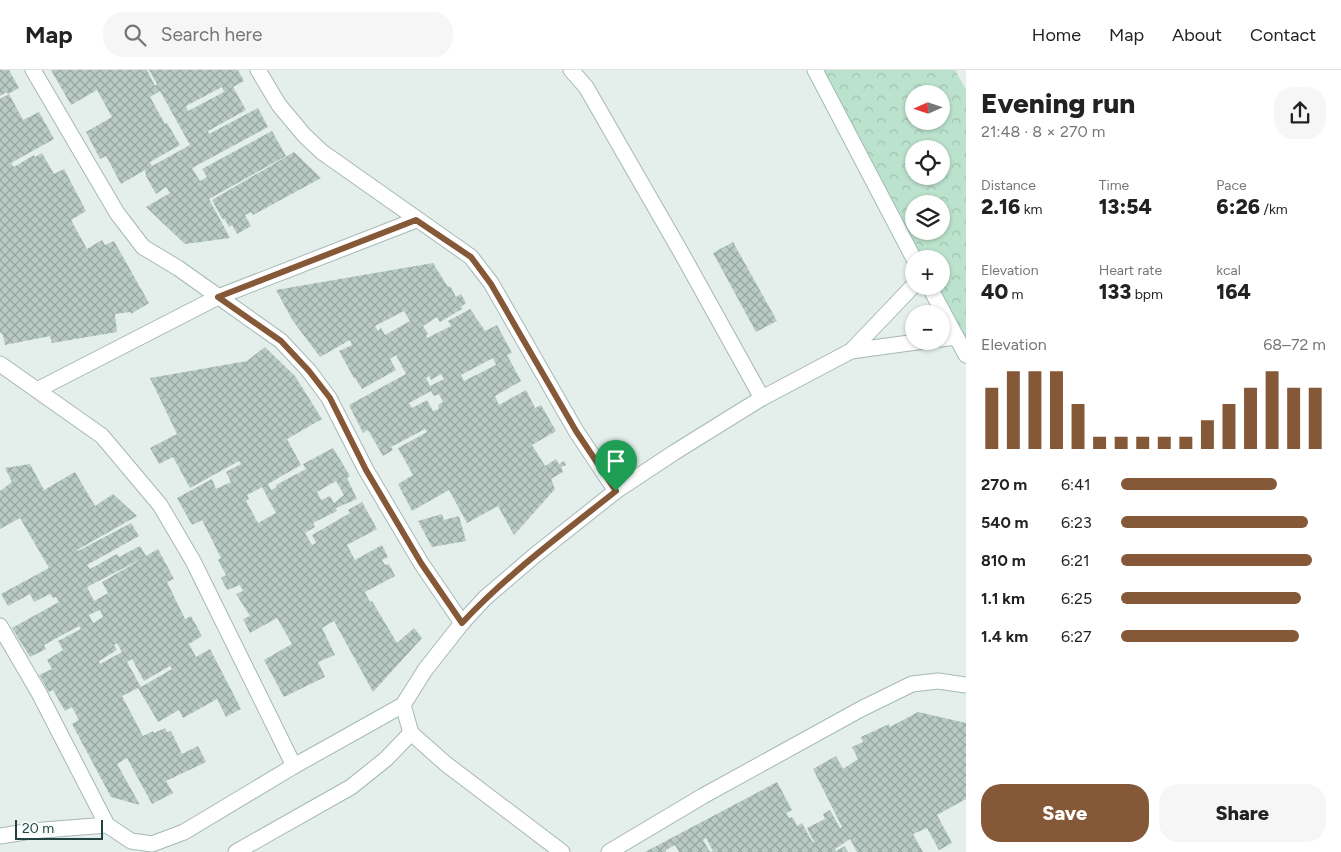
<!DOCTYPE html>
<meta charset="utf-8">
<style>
:root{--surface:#fff;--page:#f6f6f6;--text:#222;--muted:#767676;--line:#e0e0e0;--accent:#855838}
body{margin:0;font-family:Figtree,sans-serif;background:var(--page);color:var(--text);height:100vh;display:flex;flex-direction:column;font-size:19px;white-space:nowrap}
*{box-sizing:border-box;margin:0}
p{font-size:16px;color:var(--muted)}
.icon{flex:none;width:28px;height:28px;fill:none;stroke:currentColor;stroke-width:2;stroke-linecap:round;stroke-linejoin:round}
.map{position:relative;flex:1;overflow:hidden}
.drawer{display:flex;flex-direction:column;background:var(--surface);width:375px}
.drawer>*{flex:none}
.needle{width:32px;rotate:267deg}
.fabs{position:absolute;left:905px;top:15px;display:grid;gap:10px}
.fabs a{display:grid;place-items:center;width:45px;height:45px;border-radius:50%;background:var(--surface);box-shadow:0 1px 4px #0004;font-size:25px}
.scale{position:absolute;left:15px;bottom:12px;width:88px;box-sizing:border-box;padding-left:5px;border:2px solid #21433f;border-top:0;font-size:14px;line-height:18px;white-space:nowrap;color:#21433f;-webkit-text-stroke:4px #f5fbf9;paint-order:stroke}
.pin{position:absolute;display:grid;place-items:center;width:42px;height:42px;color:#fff;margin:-51px -21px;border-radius:50% 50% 50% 0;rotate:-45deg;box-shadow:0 0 5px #0007}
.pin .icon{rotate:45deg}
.round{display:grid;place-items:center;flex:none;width:52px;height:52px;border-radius:20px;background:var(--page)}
.summary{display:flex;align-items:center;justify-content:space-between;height:85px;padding:0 15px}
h1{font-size:28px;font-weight:800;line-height:38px}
.figures{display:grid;grid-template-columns:repeat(3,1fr);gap:8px;height:85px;padding:5px 15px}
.figures div{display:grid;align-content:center}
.figures b{font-size:21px;font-weight:800}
.figures small{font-size:14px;font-weight:400}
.figures p{font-size:14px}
.chart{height:140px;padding:10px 15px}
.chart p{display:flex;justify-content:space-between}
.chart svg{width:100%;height:90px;margin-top:5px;stroke:var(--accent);stroke-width:6}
.button{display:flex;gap:10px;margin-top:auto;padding:10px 15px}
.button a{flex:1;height:58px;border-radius:20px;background:var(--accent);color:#fff;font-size:20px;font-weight:800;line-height:58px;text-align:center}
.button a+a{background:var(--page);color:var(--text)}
ul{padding:0 15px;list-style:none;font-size:16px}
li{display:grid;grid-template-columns:80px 60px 1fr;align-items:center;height:38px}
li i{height:12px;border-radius:6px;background:var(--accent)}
header{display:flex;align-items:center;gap:30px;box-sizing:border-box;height:70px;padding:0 25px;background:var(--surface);border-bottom:1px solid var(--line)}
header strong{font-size:24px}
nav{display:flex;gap:28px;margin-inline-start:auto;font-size:18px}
.search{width:350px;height:45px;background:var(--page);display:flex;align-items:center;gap:12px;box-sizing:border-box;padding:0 18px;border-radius:20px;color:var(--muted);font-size:19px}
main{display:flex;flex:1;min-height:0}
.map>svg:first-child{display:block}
</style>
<header>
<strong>Map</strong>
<div class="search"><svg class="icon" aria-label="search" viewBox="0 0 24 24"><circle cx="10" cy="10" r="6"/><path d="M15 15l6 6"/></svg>Search here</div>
<nav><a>Home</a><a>Map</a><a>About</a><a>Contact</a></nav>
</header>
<main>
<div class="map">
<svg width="966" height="782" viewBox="0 0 966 782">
<defs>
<pattern id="park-crowns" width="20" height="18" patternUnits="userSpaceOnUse" patternTransform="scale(1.25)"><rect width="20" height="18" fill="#bbe2cc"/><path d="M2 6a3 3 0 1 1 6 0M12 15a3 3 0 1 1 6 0" fill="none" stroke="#a0c3b0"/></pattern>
<pattern id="building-cross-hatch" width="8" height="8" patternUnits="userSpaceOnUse" patternTransform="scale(1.25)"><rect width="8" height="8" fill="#b9cac5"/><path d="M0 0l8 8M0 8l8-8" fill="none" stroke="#96a6a1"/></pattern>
</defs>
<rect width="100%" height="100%" fill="#e4efec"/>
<path fill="url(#park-crowns)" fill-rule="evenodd" d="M821,0h134l11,20v248l-28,-52h3v-27h-18zM914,24h27v27h-27zM914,79h27v27h-27zM914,134h27v27h-27z"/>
<g fill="url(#building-cross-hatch)" fill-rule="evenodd">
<polygon points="0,0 9,0 19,18 8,24 7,22 0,26"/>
<path d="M51,0h96l8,16 2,-2 -8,-14h89l6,11 -11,6 13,23 -38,21 1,3 49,-26 10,19 -76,41 3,5 5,8 7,-4 -5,-8 70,-38 14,25 -77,43 21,39 -45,6 -39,-37 24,-14 -4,-6 -10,7 -10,-18 -1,-6 -24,14 -15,-28 -6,3 -14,-27 26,-15 -15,-27 -26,15zM222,17l2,5 -36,19 -2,-5zM160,21l30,54 -38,21 -2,-4 30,-17 -13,-22 -2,1 -15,-27z"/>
<polygon points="9,24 23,50 39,42 54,69 11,93 14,97 34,85 35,87 42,83 54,104 64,99 86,141 71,150 87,179 102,170 105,175 114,171 149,233 131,244 130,242 115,244 117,262 52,273 50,266 5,275 3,265 0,262 0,29"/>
<polygon points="294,82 321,108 253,145 251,142 245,145 251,156 237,164 232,155 229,157 224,148 223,150 212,130"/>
<polygon points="733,172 777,251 756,262 713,183"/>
<path d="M433,193l15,24 2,-1 6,11 5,-3 5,9 -5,4 1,2 -22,13 -3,-5 -14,9 5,8 -2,1 1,3 24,-12 -3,-5 22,-12 15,22 12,-6 15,28 -5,2 14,26 -26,15 4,9 27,-15 9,18 6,-3 15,26 -24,14 13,21 11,-7 3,5 5,-3 2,4 -5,2 2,5 -12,7 4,10 -41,46 -16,-29 -31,17 -18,-33 -37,21 -14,-27 15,-9 -15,-27 29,-16 -2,-3 -34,18 2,3 -10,6 -15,-26 -5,3 -14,-28 57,-31 -10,-19 -6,4 6,11 -34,19 -7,-11h-1l-15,-27 13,-6 -2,-5 -30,17 -27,-36 -17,-31zM404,241l6,10 -25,14 -4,-7 -3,3 -3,-5zM493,288l3,7 -32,16 -3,-6zM441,304l3,5 -14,7 -4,-8 3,-2 2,4zM431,321l3,5 5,-2 4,8 -5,3 1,4 -6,2 -6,-11 -15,8 -3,-5z"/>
<path d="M265,277l30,29 27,43 -35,20 14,26 -33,19 3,6 6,-3 -1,-2 30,-16 -3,-5 30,-16 17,28 -3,2 10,21 -21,9 1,3 -24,12 2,4 -10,6 7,12 4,-2 -4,-8 38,-22 -2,-3 14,-8 15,27 -30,16 8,15 27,-15 6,12 -6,3 3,5 4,-1 6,12 -30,16 5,10 2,-1 25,42 17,-15 8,10 -49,54 -39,-71 -12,7 13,27 -17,7 7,15 -41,20 -20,-37 28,-16 -15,-26 -27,15 -7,-14 7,-3 -14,-22 7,-3 -3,-6 -13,5 -6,-12 5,-3 -8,-15 3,-2 -19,-38 -10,5 -15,-27 35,-19 4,10 15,-7 -5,-10 15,-8 -2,-3 -49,27 -17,-31 -14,7 -9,-16 27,-14 -27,-56 97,-17zM336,411l8,14 -10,8 -4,-7 -9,4 -4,-8zM262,417l14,26 -18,10 -12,-22 3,-2 -2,-4z"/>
<path d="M30,394l14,26 31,-18 20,34 18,-12 24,22 -60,34 1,1 53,-28 8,13 -52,29 3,4 27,-15 2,3 21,-11 6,10 12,-7 16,30 -7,3 18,37 6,-3 11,20 -13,8 7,13 14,-8 31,60 -15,8 -9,-18 -34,19 -4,-8 -21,12 -20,-34 -16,8 21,40 10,-5 1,2 11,-5 2,4 4,-1 11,23 16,-8 8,16 -40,19 7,12 -21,11 -25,-46 -10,6 23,41 -29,-8 -39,-73 7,-4 -7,-13 -7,4 -12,-21 -4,2 -10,-17 13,-6 -5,-9 16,-10 -5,-9 23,-12 -2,-3 -35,19 2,4 -16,8 -18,-29 47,-26 -3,-5 -3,1 -3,-4 -16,8 -4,-8 -22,12 -7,-12 48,-26 -29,-50 -20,11v-38l12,-9 -7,-14zM145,487l-43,25 6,11 -14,8 -7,-14zM100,540l3,7 -10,6 -4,-8zM117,573l5,9 -22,12 -1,-3 18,-11 -3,-5zM132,589l12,22 26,-15 2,3 -31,18 -14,-25z"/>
<polygon points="442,444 444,450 459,446 466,471 432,477 418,451"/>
<polygon points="918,642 966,653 966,729 937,745 952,773 939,780 927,758 913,764 923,782 857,782 850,769 835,779 836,781 845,776 848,782 710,782 713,781 706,768 703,770 710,782 679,782 675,775 666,780 666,782 645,782 777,712 792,740 786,743 789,748 791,747 794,749 797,756 802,753 813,773 814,772 807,758 825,749 823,744 830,740 840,758 842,757 813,699 836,686 843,699 858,689 852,677 863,672 861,667 889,654 890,657"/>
</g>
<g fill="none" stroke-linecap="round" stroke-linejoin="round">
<defs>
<g id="street">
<polyline points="33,0 117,143 143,177 178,198 281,271 309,301 329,328 366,400 421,493 462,553"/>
<polyline points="258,0 279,35 304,65 322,82 471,187 491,213 576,361 616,421"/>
<polyline points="571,0 586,17 682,184 762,328"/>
<polyline points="941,269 956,267"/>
<polyline points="851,281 924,271"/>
<polyline points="0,294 102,366 160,435 193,491 294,696"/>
<polyline points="37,320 218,227 416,150"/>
<polyline points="0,556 39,623 107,755 131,771 152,774 184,762 294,696 403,635 425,600 462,553 485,528 534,486 616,421 675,382 762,328 851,281 914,215"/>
<polyline points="403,635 411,663 446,694 562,782"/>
<polyline points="0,766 31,761 107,755"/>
<polyline points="236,782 351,717 386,689 411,663"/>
<polyline points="609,782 703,726 861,639 912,614 938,611 966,615"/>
</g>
<g id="secondary">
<polyline points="815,0 914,189"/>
<polyline points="929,216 966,285"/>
</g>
</defs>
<use href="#street" stroke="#a6b8b5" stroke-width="17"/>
<use href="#secondary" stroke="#a1bcb7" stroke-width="17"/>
<use href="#street" stroke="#fff" stroke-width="15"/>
<use href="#secondary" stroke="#fff" stroke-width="15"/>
</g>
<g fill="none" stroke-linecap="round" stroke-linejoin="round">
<defs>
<path id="route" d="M416,150l55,37 20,27 85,147 40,60c-53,42 -108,83 -154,132l-41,-60 -55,-93 -36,-72 -21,-27 -28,-30 -63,-44z"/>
</defs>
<use href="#route" stroke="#fff" stroke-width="10"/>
<use href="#route" stroke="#855838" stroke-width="6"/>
</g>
</svg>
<div class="fabs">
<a><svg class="needle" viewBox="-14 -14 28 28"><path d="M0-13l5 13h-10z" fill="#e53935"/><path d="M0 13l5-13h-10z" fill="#767676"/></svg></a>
<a><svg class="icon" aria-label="locate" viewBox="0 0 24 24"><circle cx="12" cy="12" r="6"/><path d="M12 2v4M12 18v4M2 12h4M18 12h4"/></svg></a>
<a><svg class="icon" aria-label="layers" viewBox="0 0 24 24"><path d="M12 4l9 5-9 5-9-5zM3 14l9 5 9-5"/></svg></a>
<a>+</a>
<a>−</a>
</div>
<div class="scale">20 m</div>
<div class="pin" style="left:616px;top:421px;background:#1e9e55"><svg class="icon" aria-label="arrive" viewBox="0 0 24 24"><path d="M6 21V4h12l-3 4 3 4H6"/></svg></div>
</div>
<section class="drawer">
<div class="summary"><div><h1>Evening run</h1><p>21:48 · 8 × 270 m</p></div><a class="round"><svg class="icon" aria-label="share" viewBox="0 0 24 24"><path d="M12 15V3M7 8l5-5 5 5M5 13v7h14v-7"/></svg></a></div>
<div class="figures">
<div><p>Distance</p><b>2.16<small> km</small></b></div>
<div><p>Time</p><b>13:54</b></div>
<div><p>Pace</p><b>6:26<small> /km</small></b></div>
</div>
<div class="figures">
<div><p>Elevation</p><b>40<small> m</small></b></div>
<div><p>Heart rate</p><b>133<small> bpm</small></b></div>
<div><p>kcal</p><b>164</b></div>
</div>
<div class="chart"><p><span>Elevation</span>68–72 m</p>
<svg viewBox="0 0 160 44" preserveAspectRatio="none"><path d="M5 44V14M15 44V6M25 44V6M35 44V6M45 44V22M55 44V38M65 44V38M75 44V38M85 44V38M95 44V38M105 44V30M115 44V22M125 44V14M135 44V6M145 44V14M155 44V14"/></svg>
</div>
<ul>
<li><b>270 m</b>6:41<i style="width:76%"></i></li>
<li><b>540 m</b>6:23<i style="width:91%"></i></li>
<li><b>810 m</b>6:21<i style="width:93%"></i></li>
<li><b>1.1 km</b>6:25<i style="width:88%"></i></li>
<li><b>1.4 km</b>6:27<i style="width:87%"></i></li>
</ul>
<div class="button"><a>Save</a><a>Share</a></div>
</section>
</main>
